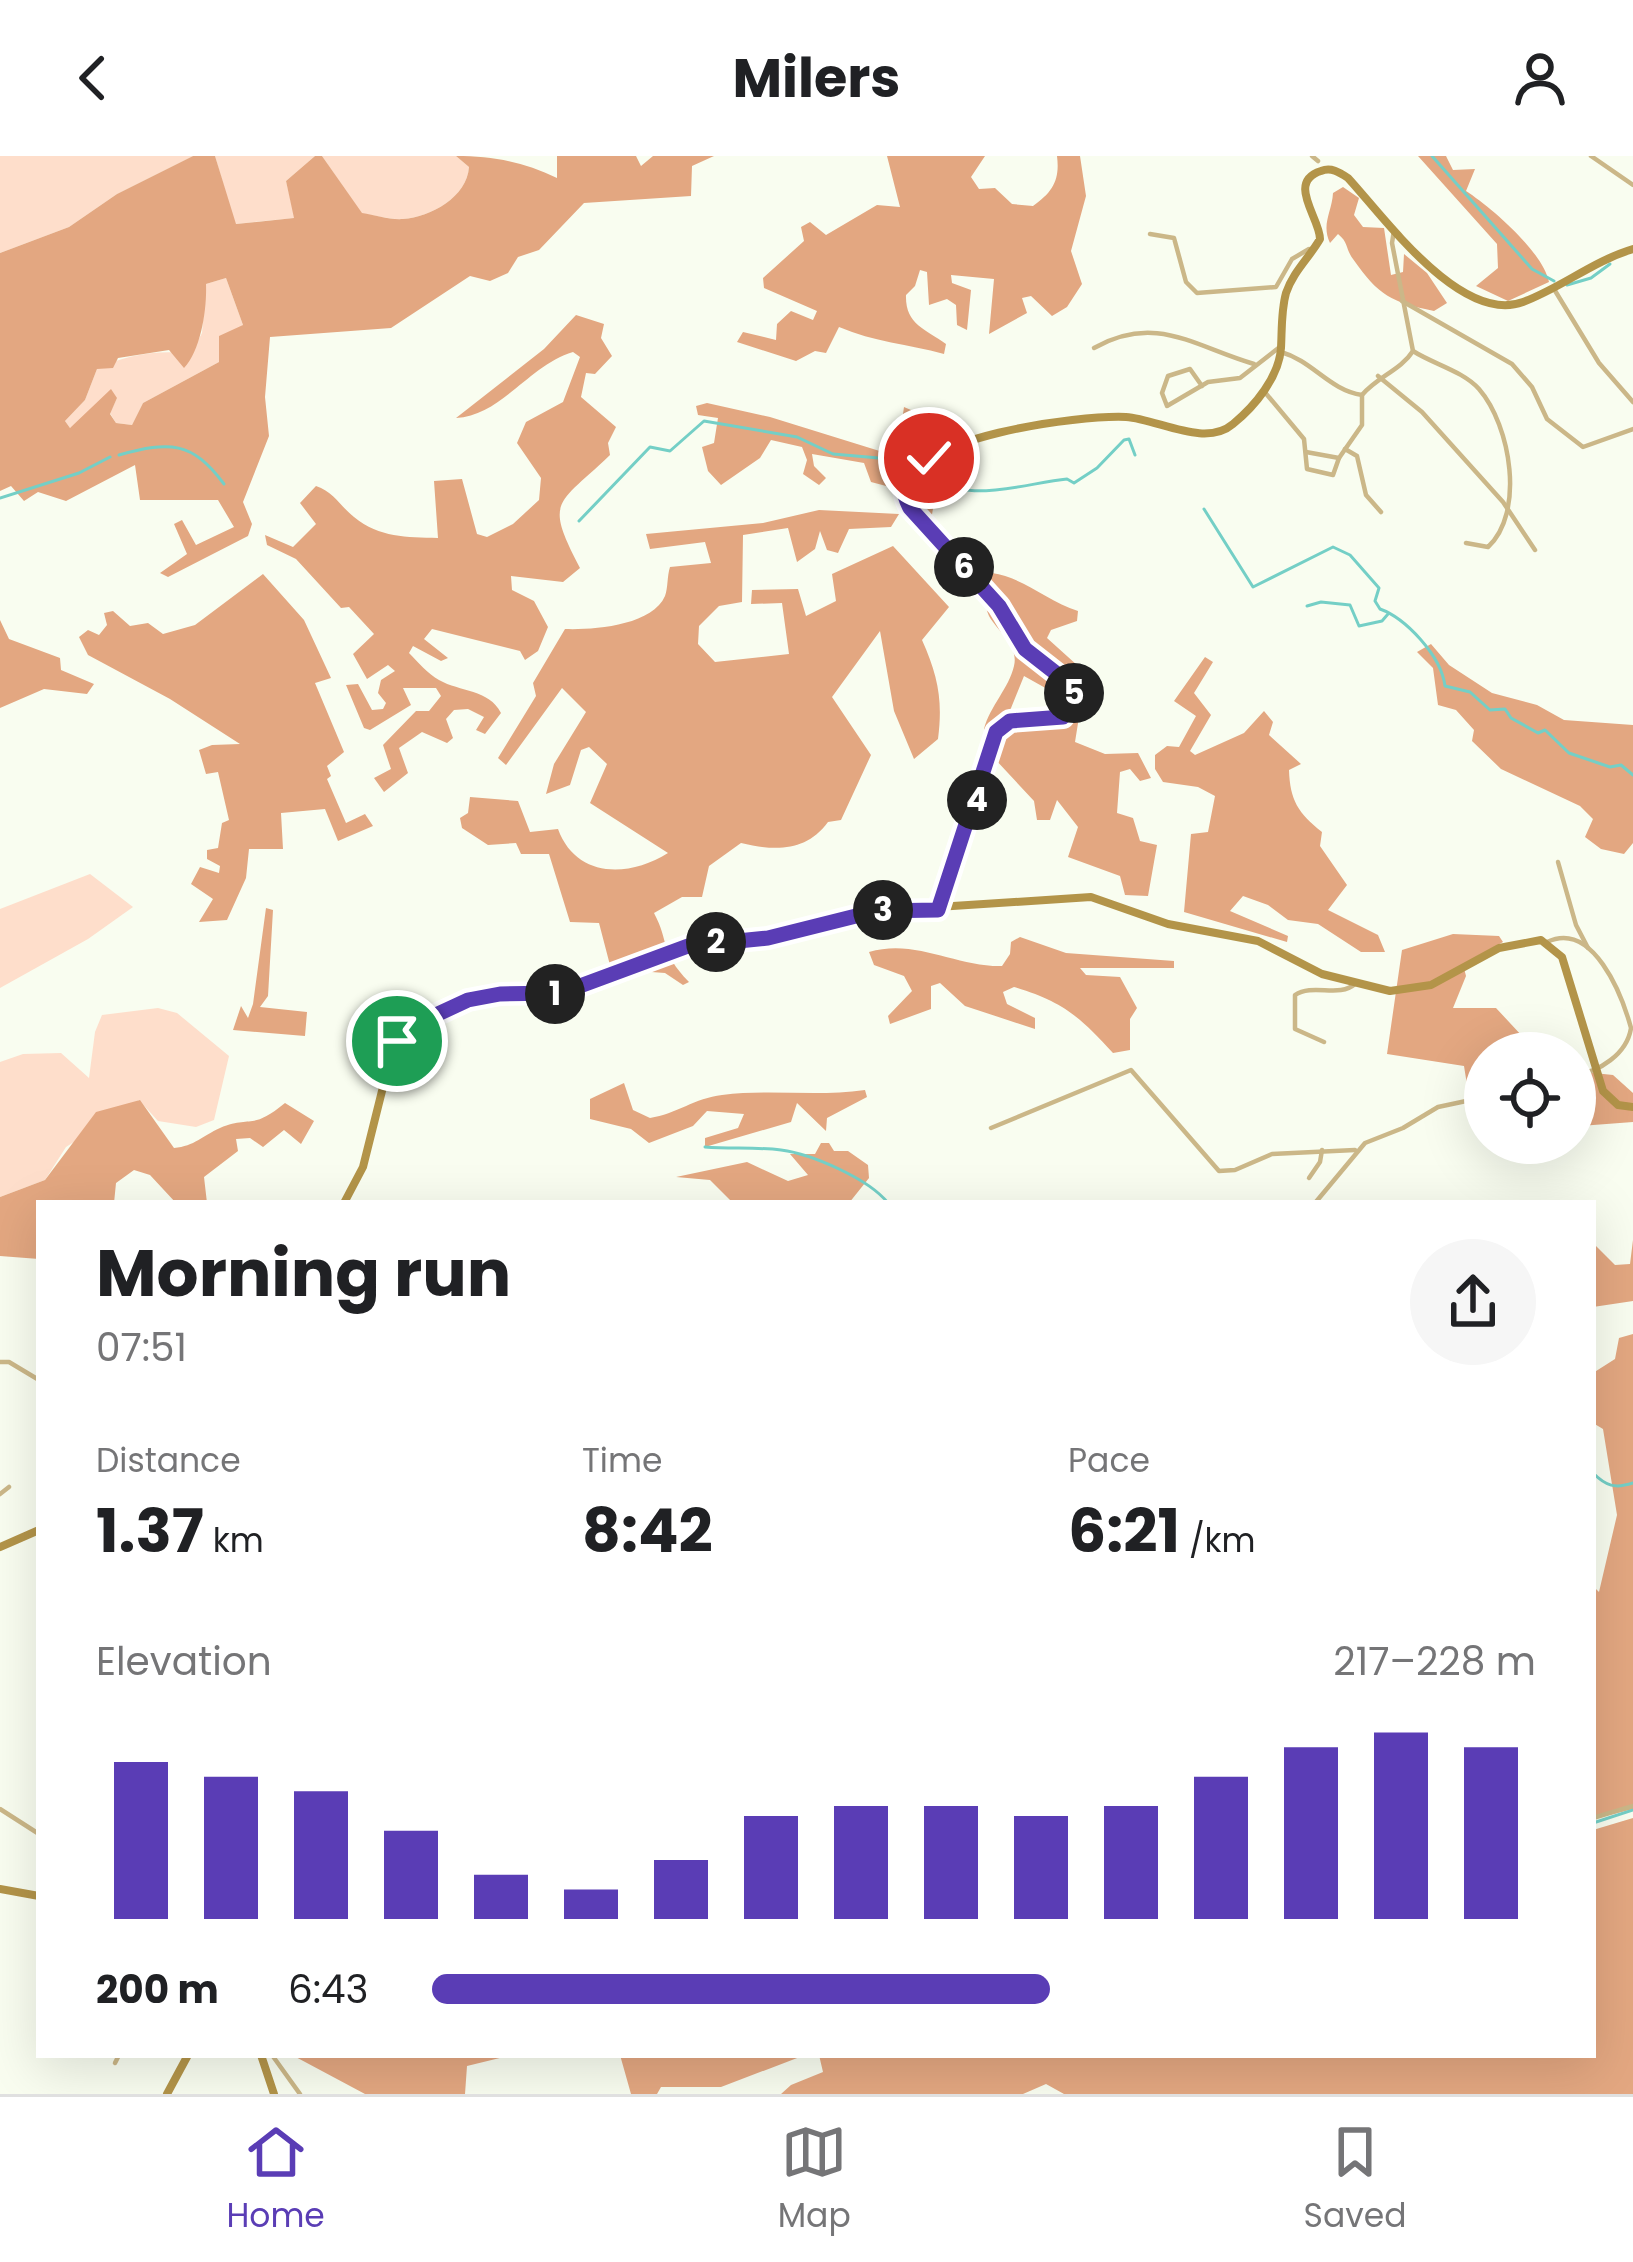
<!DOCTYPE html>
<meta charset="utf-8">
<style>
:root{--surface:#fff;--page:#f6f6f6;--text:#202124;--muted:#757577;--line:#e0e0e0;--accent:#5a3db5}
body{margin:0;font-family:Poppins,sans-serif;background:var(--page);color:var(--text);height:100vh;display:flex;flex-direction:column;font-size:45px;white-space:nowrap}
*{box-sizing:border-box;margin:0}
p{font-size:39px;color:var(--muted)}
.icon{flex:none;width:66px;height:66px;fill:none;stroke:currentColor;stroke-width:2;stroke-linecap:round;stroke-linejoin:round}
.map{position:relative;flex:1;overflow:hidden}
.sheet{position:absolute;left:36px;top:1044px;width:1560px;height:858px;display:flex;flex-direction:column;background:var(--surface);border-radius:0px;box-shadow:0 12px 48px #0002}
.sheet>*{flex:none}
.fabs{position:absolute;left:1464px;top:876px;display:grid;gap:24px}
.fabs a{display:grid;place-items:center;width:132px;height:132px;border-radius:50%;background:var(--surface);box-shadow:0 12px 48px #0002;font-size:60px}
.pin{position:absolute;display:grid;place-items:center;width:102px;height:102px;color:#fff;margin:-51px;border:6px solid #fff;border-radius:50%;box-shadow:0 3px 12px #0007}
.km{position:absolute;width:60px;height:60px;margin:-30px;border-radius:50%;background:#222;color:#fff;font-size:33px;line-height:60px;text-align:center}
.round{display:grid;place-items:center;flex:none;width:126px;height:126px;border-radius:63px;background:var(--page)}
.overview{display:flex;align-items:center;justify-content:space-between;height:204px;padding:0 60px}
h1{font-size:66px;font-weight:700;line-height:90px}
.stats{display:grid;grid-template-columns:repeat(3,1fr);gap:18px;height:204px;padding:12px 60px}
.stats div{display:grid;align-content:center}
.stats b{font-size:60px;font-weight:700}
.stats small{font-size:33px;font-weight:400}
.stats p{font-size:33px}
.chart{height:336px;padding:24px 60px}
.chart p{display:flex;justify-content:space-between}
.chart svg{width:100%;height:216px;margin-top:12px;stroke:var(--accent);stroke-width:6}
ul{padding:0 60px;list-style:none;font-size:39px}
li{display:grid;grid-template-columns:192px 144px 1fr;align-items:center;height:90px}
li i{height:30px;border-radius:15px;background:var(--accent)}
header{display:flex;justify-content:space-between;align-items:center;height:156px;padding:0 60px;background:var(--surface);font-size:54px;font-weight:700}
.tab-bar{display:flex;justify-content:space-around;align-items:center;height:168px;border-top:3px solid var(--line);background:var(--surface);font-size:33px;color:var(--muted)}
.tab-bar a{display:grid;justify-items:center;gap:6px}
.tab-bar .active{color:var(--accent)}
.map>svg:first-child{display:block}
</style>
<header><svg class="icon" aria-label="back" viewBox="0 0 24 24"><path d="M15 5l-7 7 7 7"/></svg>Milers<svg class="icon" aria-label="person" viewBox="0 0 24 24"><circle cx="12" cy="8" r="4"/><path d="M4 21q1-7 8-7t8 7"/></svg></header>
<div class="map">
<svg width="1633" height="1938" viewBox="0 0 1633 1938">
<rect width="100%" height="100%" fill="#f9fdf0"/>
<g fill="#fedecb">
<polygon points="0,0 193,0 117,38 69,71 0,97"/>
<polygon points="215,0 315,0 286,25 295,62 235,68"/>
<path d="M322,0h134l13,11c-2,30 -38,50 -66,52 -12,1 -28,-4 -41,-5z"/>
<path d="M226,122l17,47 -24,37 -76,41 -11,22 -16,-2 -6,-10 7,-15 -47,30 -5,-7 20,-21 12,-31c27,-14 64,-20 94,-15l11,-21 4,-49z"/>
<polygon points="90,718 133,751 88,783 0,832 0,753"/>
<polygon points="158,852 177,857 229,900 214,964 196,971 158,965 139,944 66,991 45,1024 0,1041 0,906 23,898 61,897 89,922 95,876 102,859"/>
</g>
<g fill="#e3a781" fill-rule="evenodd">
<path d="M193,0h22l21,68 58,-6 -8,-37 29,-25h7l40,57c13,2 28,7 41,6 28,-2 64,-22 66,-52l-13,-11c37,0 68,6 101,22v-22h79l5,10 12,-10h61l-22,10 -1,30 -107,7 -45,47 -21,7 -10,16 -18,8 -20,-5 -79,52 -121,9 -5,60 4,39 -26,66 9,22 -4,12 -80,41 -8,-4 27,-19 -13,-30 8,-4 14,25 38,-18 -16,-27h-78l-5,-35 -69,36 -28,-9 -14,9 -13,-15 -11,5v-238l69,-26 48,-33zM226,122l17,47 -24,11v26l-76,41 -11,22 -16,-2 -6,-9 7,-16 -6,-9 -41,39 -5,-7 20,-21 12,-31 16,-1 5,-10 51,-8 15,18c17,-18 23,-59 22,-84z"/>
<path d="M887,0h98l-14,21 8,12 16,-1 17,16 21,2c20,-14 27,-26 24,-50h23l6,40 -15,55 11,33 -15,23 -15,9 -21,-20 -9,2 5,15 -38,21 5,-55 -43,-4 1,8 19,7 -4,40 -10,-5 -1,-20 -9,-6 -18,6 -2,-33 -7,-2 -5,16 -9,9c-1,29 19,34 40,49l-2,10c-36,-10 -70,-12 -105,-27l-13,26 -11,-2 -19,10 -59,-19 6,-10 33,8 1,-16 14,-13 22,9 4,-9 -53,-23 -1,-10 41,-37 -3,-14 9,-5 16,13 51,-30 23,2z"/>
<path d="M1418,0h28l7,14 22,-1 -9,22c26,17 77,61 83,91l-41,19 -32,-15 22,-18 -1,-24z"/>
<path d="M1343,31l16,11 -5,17 9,12 21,1 7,47 12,-3 1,-18 23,19 20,30 -13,8c-43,-9 -55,-15 -81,-52 -8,-11 -4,-16 -15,-25l-8,9c-9,-19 2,-31 3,-50z"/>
<path d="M576,159l28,9 -3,14 11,18 -17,18 -9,-1 -5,24 35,30 -8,16 2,12c-53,51 -66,44 -30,113l-17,14 -52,-6 1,14 22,11 14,26 -10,24 -13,9 -5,-9 -88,-22 -8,10 24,19 -7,3 -28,-15 -4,7c9,9 19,21 30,27 21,12 50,9 62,33l-16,21 -9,-4 8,-13 -16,-8 -14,1 -8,9 7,19 -6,5 -25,-11 -23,16 9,25 -24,19 -10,-14 17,-9 -8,-24 33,-34h13l12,-15 -5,-8h-33l8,17 -41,25 -6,-2 -18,-43 12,-1 14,26 11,-1 3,-6 -8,-10 3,-13 14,-9 -7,-6 -21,14 -14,-25 21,-20 -25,-27 -8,1 -45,-49 -29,-14 -2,-10 28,12 23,-23 -16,-21 16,-17c18,6 24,20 38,31 26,21 52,20 84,21l-4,-57 28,-2 15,55 10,3 26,-13 26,-24 2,-22 -24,-35 9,-21 37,-20 17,-45 -7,-5c-44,13 -72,64 -117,66l88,-69z"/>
<path d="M707,247l63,14 116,36 12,-5 6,-41 21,9c-2,22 3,45 -3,66l14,10 -5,28 -22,-28 -38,-10 -7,-19 -52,-9 2,12 12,12 -7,7 -16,-11 4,-14 -5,-13 -31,-7 -11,18 -39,27 -13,-14 -6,-24 12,-4 4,-25 -20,-3 -2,-9z"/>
<path d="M819,354l80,4 -8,13 -42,2 -11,24 -11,-3 -7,-19 -5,18 -18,13 -9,-34 -45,7 -1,67 -23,4 -20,20 -1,18 17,18 74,-8 -7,-51 -31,1 1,-14 46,-1 8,27 30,-15 -4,-27 61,-28 56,61 -27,33c16,36 21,60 16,99l-24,20 -20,-48 -14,-80 -48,66 39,58 -30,65 -13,2c-22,30 -53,29 -87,21l-32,23 -7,31h-20l-28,16c16,30 5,38 35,69l-6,3 -18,-12 -54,-4 -12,-46 -29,-1 -21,-68h-28l-5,-11 -28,2 -26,-17 -2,-10 8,-5 2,-16 48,4 12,31 28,-3c18,49 70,49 110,24l-78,-50 17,-39 -18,-17 -8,3 -11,35 -24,9 8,-30 32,-52 -24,-24 -56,77 -8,-7 38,-62 -3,-13 32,-54c27,1 87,-3 100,-33 3,-8 2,-20 5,-29l41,-4 -6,-21 -55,7 -4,-15 117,-11z"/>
<path d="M992,417c30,4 55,28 86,38l-1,10 -26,9 -4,8 41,37 1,17 -39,16 -1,-18 -25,-14 -17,42 -19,16 -4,-5c6,-23 25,-41 30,-63 5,-21 -16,-34 -25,-50 -5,-10 -5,-29 -7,-40z"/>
<polygon points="263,418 304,464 331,522 315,527 344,596 327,610 331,620 327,623 346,667 365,658 373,670 338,685 325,653 281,657 283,693 249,693 246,722 227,764 199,766 213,743 191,728 200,711 219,717 220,710 207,703 207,694 218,692 222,667 229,664 218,616 206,618 199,594 212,589 240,588 170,543 88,499 79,481 88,474 99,479 107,469 104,457 113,455 130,470 148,467 163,478 195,469"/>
<polygon points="0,464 9,483 60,502 61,514 94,528 87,538 44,533 0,552"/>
<polygon points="1431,488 1449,509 1492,537 1537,549 1564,564 1633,569 1633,687 1624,698 1601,693 1585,681 1593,663 1580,650 1501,613 1472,585 1474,574 1456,554 1438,549 1433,512 1417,496"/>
<path d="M1205,501l8,5 -19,31 17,22 -21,36 5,4 49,-22 20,-22 9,11 -4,13 32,29 -12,6c1,30 9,43 33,62l-2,14 27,39 -19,25 50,25 7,17h-24l-43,-28 -30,-4 -20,-15 -25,-9 -13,15 58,25 -1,6 -103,-30 7,-78 17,-2 7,-36 -17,-9 -35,-5 -8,-13v-14l12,-9 12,1 17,-31 -22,-15z"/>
<polygon points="1079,561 1075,586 1105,598 1138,597 1151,622 1140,625 1130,613 1120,616 1117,657 1133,662 1140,685 1157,689 1148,740 1125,739 1120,720 1068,701 1078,671 1057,644 1050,664 1037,664 1034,645 994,602 999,582 1012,570 1060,573"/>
<polygon points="266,752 273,754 268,840 260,851 307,856 305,880 233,874 241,850 248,862 253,848"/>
<polygon points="1453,778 1499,780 1503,786 1463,808 1466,820 1453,852 1496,852 1538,897 1485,897 1485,939 1468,935 1464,910 1387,898 1402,794"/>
<path d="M1020,781l46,16 108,8v7h-94l6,7 34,2 17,31 -7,11v31l-17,3c-34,-37 -50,-51 -99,-66l-11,5 4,12 28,14v11l-70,-23 -25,-23 -9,3v23l-41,15 -2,-8 24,-25 -8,-15 -30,-11 -5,-13c46,-14 87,15 133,14l8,-12 1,-12z"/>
<polygon points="1575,915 1613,919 1633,937 1633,966 1580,970"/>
<path d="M624,927l9,27 17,8c26,-4 45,-20 72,-23 48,-6 95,2 143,-5l2,7 -40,21 -1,13 -29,-28 -6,19 -86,25v-9l33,-10 6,-14 -37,-3 -14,15 -44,17 -18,-14 -41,-10v-20z"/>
<path d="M140,944l34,48c21,-2 28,-12 46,-20 32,-13 31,3 65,-25l29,18 -13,23 -17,-14 -21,17 -13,-9 -14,1 2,12 -34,26 3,26h-31l-26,-28 -16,-5 -18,13 -2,20h-75v56l-39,-3v-59l45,-17 51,-68z"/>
<polygon points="821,987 829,987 834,995 848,995 868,1009 869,1022 849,1047 733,1047 710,1024 676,1021 747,1006 788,1025 808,1019 790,998 815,998"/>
<polygon points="1633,1084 1633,1145 1593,1151 1593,1087 1615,1109 1630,1108"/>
<polygon points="1633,1178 1633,1653 1593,1663 1593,1430 1599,1436 1617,1359 1603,1273 1593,1267 1593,1217 1615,1203 1619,1182"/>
<polygon points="1633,1662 1633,1938 1064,1938 1046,1928 1023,1938 781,1938 791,1929 823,1916 819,1899 1593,1899 1593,1674"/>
<polygon points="292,1899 512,1899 467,1910 465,1938 365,1938"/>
<polygon points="620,1899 805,1899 721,1931 661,1931 657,1938 631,1938"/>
</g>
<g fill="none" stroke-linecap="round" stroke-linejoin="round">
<g stroke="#74cfc6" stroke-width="3">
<polyline points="1432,0 1532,113 1554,125"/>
<polyline points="1567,129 1591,122 1610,108"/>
<path d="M119,299c51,-14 73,-14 105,29"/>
<path d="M921,315c40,36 99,13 146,8l7,4 23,-15 27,-28 5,-1 6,16"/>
<polyline points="0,342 79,317 110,301"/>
<path d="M1204,353l49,78 80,-40 17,8 29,33 -4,13 5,8c25,9 61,46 65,77l25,6 20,18 15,-1 6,9 27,15 7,-3 24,23 41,14 11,-2 12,10"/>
<polyline points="579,365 650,291 670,295 704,265 797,281 833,298 913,305"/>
<polyline points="1307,450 1321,446 1350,449 1359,470 1382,465 1388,458"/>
<path d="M705,991c25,2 51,0 76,3 31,4 88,29 107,53"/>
<path d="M1593,1317c13,13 22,16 40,10"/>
<polyline points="1593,1667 1633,1654"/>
</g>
<g stroke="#cbb788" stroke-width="4.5">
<polyline points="1312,0 1318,5"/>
<polyline points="1591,0 1633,29"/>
<polyline points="1150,78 1174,82 1186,126 1197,137 1276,131 1292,103 1309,93"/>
<polyline points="1554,133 1599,207 1633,246"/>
<polyline points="1402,145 1512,208 1532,231 1547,263 1583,291 1633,273"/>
<path d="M1094,192c62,-35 101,-1 160,16"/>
<path d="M1413,195c20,13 50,20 66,38 32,37 46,124 9,158l-22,-4"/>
<path d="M1281,196c32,9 48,38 81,43v30l-23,33 -33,-6"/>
<polyline points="1378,220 1422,256 1503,346 1535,394"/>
<polyline points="1202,230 1190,213 1168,220 1162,237 1167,250 1208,226 1240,222 1281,190"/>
<polyline points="1263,234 1304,283 1307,313 1333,319 1339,302"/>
<path d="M1362,239c15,-18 39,-25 51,-44l-21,-108 2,-13"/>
<polyline points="1345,293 1357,300 1366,339 1381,356"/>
<polyline points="1558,706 1576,769 1588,792"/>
<path d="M1547,786c46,-22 75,53 84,86 -4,26 -32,44 -56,47"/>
<path d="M1324,886l-29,-13v-34c18,-12 44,3 60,-11"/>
<polyline points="991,972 1131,914 1219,1015 1235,1014 1272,998 1355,994"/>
<polyline points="1309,1022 1320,1006 1322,994"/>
<polyline points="1315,1047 1365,987 1403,972 1438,951 1485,941"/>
<polyline points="0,1206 9,1206 39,1224"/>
<polyline points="0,1338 9,1331"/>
<polyline points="0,1653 39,1678"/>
<polyline points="1593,1662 1633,1650"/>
<polyline points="272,1899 300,1938"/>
<polyline points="115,1907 119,1899"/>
</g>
<g stroke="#b39449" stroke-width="8">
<path d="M938,754l58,-178 14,-11 53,-4c10,-9 15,-21 7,-34 -10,-15 -34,-19 -45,-35 -34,-50 -71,-97 -115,-140l-7,-16c4,-56 177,-77 223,-75 32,2 79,31 107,7 22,-18 46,-47 48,-76 1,-18 0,-37 5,-55 7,-21 23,-35 34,-54 0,-21 -34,-57 1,-68 10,-4 18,1 27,7 36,39 113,147 175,124 38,-14 70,-41 110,-53"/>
<polyline points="344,1047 363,1011 392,895 412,870 481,841 574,834 688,790 768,782 876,755 1091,741 1168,768 1258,785 1322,818 1390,835 1431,829 1499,792 1541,784 1562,801 1603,935 1618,949 1633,951"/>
<polyline points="0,1391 39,1374"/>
<polyline points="0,1733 39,1740"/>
<polyline points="261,1899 274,1938"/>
<polyline points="167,1938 188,1899"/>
</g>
</g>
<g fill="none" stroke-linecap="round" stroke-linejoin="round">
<defs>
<path id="route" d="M397,885l15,-15 56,-26 32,-6 61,-1 127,-47 80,-8 108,-27 62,-1 58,-178 14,-11 53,-4 11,-15 -3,-17 -46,-36 -26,-43 -89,-98c-13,-24 -3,-38 19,-50"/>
</defs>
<use href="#route" stroke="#fff" stroke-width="24"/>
<use href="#route" stroke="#5a3db5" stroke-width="15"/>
</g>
</svg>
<div class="fabs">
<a><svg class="icon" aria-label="locate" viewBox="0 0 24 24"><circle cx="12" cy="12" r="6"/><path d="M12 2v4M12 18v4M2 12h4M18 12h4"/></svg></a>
</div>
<div class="pin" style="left:397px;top:885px;background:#1e9e55"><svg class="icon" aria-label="arrive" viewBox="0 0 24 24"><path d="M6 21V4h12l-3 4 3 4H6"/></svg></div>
<div class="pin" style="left:929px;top:302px;background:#d93025"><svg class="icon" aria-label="check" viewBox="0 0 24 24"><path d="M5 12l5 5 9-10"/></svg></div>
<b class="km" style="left:555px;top:838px">1</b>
<b class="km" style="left:716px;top:786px">2</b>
<b class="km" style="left:883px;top:754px">3</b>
<b class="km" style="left:977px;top:644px">4</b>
<b class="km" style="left:1074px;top:537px">5</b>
<b class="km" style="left:964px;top:411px">6</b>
<section class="sheet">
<div class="overview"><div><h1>Morning run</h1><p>07:51</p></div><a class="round"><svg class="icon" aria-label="share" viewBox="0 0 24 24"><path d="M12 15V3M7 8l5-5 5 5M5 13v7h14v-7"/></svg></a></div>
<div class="stats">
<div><p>Distance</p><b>1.37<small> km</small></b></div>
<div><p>Time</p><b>8:42</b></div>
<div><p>Pace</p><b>6:21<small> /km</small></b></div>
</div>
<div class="chart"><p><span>Elevation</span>217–228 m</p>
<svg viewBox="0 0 160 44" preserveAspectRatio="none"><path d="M5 44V12M15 44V15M25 44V18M35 44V26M45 44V35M55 44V38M65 44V32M75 44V23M85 44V21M95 44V21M105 44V23M115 44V21M125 44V15M135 44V9M145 44V6M155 44V9"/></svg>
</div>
<ul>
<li><b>200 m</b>6:43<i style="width:56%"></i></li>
</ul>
</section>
</div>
<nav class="tab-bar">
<a class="active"><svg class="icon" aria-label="home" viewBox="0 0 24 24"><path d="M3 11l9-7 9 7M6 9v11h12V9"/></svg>Home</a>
<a><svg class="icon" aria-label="map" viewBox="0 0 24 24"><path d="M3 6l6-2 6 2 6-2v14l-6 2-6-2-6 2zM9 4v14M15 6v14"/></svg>Map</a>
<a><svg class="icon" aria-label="saved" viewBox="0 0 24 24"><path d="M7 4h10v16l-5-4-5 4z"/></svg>Saved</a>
</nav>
